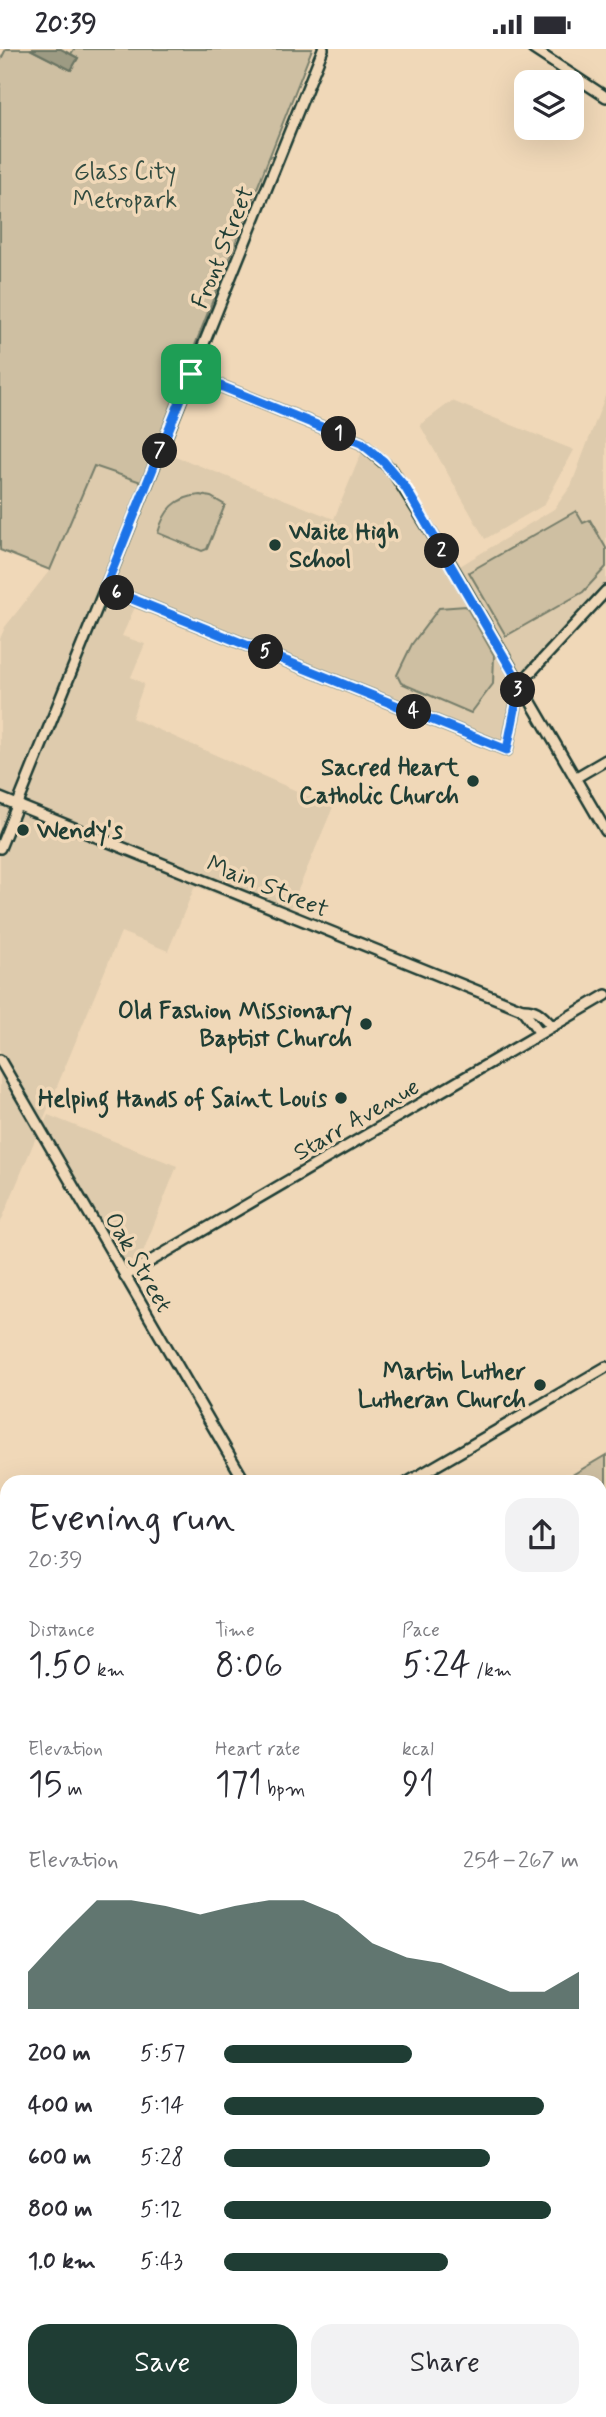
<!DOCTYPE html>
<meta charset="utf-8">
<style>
:root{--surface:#fff;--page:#f2f2f3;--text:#2b2b33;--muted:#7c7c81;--accent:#1f3d34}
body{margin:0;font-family:Mynerve,sans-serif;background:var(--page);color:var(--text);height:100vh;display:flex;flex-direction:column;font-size:26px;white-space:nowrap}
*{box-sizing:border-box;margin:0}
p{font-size:23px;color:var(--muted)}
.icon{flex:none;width:38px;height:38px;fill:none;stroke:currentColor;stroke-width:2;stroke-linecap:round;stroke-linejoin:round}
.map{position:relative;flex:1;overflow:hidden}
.side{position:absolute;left:0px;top:1426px;width:607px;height:943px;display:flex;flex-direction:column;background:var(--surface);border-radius:21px 21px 0 0;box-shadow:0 7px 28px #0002}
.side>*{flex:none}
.buttons{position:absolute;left:514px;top:21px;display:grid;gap:14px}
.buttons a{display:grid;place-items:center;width:70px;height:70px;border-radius:14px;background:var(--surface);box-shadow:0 7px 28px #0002;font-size:35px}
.pin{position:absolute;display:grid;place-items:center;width:60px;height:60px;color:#fff;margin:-30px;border-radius:14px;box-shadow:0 4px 10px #0006}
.km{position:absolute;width:35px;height:35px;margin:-18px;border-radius:50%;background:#222;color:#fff;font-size:19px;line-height:35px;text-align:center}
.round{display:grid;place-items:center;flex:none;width:74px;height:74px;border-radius:21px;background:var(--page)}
.overview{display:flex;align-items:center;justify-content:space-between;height:119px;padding:0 28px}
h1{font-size:38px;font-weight:600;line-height:52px}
.stats{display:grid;grid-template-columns:repeat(3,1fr);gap:10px;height:119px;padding:7px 28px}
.stats div{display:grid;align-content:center}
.stats b{font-size:35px;font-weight:600}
.stats small{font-size:19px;font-weight:400}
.stats p{font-size:19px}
.chart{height:196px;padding:14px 28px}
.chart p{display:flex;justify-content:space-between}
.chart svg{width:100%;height:126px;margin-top:7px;fill:var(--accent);opacity:.7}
.action{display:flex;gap:14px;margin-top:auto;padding:14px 28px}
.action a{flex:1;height:80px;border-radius:21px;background:var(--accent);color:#fff;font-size:28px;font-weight:600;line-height:80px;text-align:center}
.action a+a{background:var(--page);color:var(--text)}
ul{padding:0 28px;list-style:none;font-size:23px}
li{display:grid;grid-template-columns:112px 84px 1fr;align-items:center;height:52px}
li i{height:18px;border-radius:9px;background:var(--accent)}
.status{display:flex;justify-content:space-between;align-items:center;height:49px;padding:0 35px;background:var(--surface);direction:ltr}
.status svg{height:19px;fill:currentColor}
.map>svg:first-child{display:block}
</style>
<div class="status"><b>20:39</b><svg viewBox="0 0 49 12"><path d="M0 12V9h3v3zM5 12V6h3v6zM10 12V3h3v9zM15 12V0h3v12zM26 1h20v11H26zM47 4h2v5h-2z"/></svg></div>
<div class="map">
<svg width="606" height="2368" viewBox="0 0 606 2368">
<rect width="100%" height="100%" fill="#f0d8b8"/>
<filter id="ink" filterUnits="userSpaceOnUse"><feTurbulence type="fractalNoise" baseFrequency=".0143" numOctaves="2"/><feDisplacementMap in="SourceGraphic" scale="14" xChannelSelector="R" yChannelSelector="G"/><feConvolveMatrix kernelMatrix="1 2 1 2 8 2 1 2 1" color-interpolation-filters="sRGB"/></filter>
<g filter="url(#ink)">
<g fill="#decbad">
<polygon points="606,345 606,542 520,635 507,701 139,549 122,587 145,595 131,628 144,635 132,669 333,758 285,872 195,837 168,902 121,883 0,1175 0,590 5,578 50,521 94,417 141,433 156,398 165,403 334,470 363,400 385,419 450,523 554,460 571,437"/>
<polygon points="452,352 574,401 544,456 485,490 420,376"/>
<polygon points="48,1066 177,1117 139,1213 126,1221 43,1078"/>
</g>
<g fill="#cebfa2" stroke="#767e6b" stroke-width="2">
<polygon points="6,0 30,0 71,21 78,9 71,5 74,0 312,0 141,433 94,417 50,521 0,501 0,12"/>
<path d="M200,446l11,2 14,8 -18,44 -5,2 -44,-18c6,-23 18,-36 42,-38z"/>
<polygon points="576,462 583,474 590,471 606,499 606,518 583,543 506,587 469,523"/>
<polygon points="466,557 494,606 493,635 471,664 401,634 397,626 412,595 439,559"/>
<polygon points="606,1406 606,1437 600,1437 600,1433 562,1432"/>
<polygon points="0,1793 7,1803 7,1852 0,1843"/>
<polygon points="0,2105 7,2112 7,2269 0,2270"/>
</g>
<g fill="#9d9b83" stroke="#6b7563" stroke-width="2">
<polygon points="30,0 61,0 78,9 71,21"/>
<polygon points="0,1843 7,1852 7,2112 0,2105"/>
<polygon points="406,2363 408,2368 205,2368 202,2363"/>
</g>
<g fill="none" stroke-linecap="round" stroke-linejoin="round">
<defs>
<g id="secondary">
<polyline points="533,0 606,48"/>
<polyline points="191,325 361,394 392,421 452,517 606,782"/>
<polyline points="105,539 507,701 520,635"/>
<polyline points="520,635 606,542"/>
<polyline points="575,729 606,711"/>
<path d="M0,749l465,188 57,23c15,-1 20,7 30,17"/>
<polyline points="0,799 323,0"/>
<polyline points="522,960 540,984"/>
<polyline points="0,1011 245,1433"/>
<polyline points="125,1227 606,946"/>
<polyline points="408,1433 606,1318"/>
<polyline points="600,1693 606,1690"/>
<polyline points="0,1784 7,1794"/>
<polyline points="600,2044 606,2054"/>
<polyline points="454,2362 458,2368"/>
</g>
<g id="primary">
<polyline points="600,1514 606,1515"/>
<polyline points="0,1551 7,1547"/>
<polyline points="0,1559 7,1555"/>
</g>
</defs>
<use href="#secondary" stroke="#1f3d34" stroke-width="14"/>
<use href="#primary" stroke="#1f3d34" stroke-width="15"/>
<use href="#secondary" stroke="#f0d8b8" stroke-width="9"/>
<use href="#primary" stroke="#f0d8b8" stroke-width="10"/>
<g stroke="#1f3d34" stroke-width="2">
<polyline points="600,2158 606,2157"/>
<polyline points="0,2320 7,2321"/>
<polyline points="0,2334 7,2331"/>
<polyline points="0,2359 7,2356"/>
<polyline points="152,2362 161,2368"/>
<polyline points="169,2362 175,2368"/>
<polyline points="560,2362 564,2368"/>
<polyline points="416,2367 416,2368"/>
</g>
</g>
</g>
<g fill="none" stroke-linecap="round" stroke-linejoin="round" filter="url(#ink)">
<defs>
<polygon id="route" points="191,325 361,394 383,412 405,438 520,635 507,701 105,539"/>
</defs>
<use href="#route" stroke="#fff" stroke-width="14"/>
<use href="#route" stroke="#1a73e8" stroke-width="9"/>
</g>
<g fill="#1f3d34" stroke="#f0d8b8" stroke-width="2.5">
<circle cx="275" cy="496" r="7"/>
<circle cx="473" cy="732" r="7"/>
<circle cx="23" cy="781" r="7"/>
<circle cx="366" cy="975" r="7"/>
<circle cx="341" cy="1049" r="7"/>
<circle cx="540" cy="1336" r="7"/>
</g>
<g text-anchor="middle" stroke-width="7" stroke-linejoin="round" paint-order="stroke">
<g font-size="24" fill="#304a3f" stroke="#f0d8b8">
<text x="125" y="130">Glass City<tspan x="125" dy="28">Metropark</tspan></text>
</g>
<g font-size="24" fill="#1f3d34" stroke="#f0d8b8">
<text transform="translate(222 198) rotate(-68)" y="8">Front Street</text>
<text transform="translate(268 837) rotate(22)" y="8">Main Street</text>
<text transform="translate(356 1070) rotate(-30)" y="8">Starr Avenue</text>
<text transform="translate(139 1213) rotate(60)" y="8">Oak Street</text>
</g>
<g font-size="24" font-weight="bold" fill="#1f3d34" stroke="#f0d8b8" text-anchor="end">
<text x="289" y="490" text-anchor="start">Waite High<tspan x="289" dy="28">School</tspan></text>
<text x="459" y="726">Sacred Heart<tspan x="459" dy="28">Catholic Church</tspan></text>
<text x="37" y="789" text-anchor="start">Wendy's</text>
<text x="352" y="969">Old Fashion Missionary<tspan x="352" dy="28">Baptist Church</tspan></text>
<text x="327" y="1057">Helping Hands of Saint Louis</text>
<text x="526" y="1330">Martin Luther<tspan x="526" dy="28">Lutheran Church</tspan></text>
</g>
</g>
</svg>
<div class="buttons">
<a><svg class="icon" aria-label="layers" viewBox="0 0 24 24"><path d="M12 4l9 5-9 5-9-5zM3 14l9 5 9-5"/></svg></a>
</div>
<div class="pin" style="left:191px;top:325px;background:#1e9e55"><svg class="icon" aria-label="arrive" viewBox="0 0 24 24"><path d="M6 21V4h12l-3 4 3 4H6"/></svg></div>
<b class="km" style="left:339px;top:385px">1</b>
<b class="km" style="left:442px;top:502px">2</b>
<b class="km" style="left:518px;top:641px">3</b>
<b class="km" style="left:414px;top:663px">4</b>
<b class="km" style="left:266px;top:603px">5</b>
<b class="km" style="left:117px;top:544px">6</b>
<b class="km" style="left:160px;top:402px">7</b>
<section class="side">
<div class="overview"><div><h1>Evening run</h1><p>20:39</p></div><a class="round"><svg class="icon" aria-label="share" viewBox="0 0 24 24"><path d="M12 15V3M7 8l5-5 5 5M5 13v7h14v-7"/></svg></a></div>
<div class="stats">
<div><p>Distance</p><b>1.50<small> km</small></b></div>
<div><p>Time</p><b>8:06</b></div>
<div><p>Pace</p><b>5:24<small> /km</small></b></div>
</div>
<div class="stats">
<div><p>Elevation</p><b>15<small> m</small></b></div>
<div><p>Heart rate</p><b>171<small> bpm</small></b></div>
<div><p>kcal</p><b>91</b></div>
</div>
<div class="chart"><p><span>Elevation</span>254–267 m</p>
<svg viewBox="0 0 160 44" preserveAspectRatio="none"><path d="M0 44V31L10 18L20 6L30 6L40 8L50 11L60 8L70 6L80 6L90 11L100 21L110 26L120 28L130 33L140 38L150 38L160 31V44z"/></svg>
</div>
<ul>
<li><b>200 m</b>5:57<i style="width:53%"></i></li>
<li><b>400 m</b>5:14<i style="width:90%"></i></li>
<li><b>600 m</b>5:28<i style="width:75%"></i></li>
<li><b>800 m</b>5:12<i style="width:92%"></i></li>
<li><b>1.0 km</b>5:43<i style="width:63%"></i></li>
</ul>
<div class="action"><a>Save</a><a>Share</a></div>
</section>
</div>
